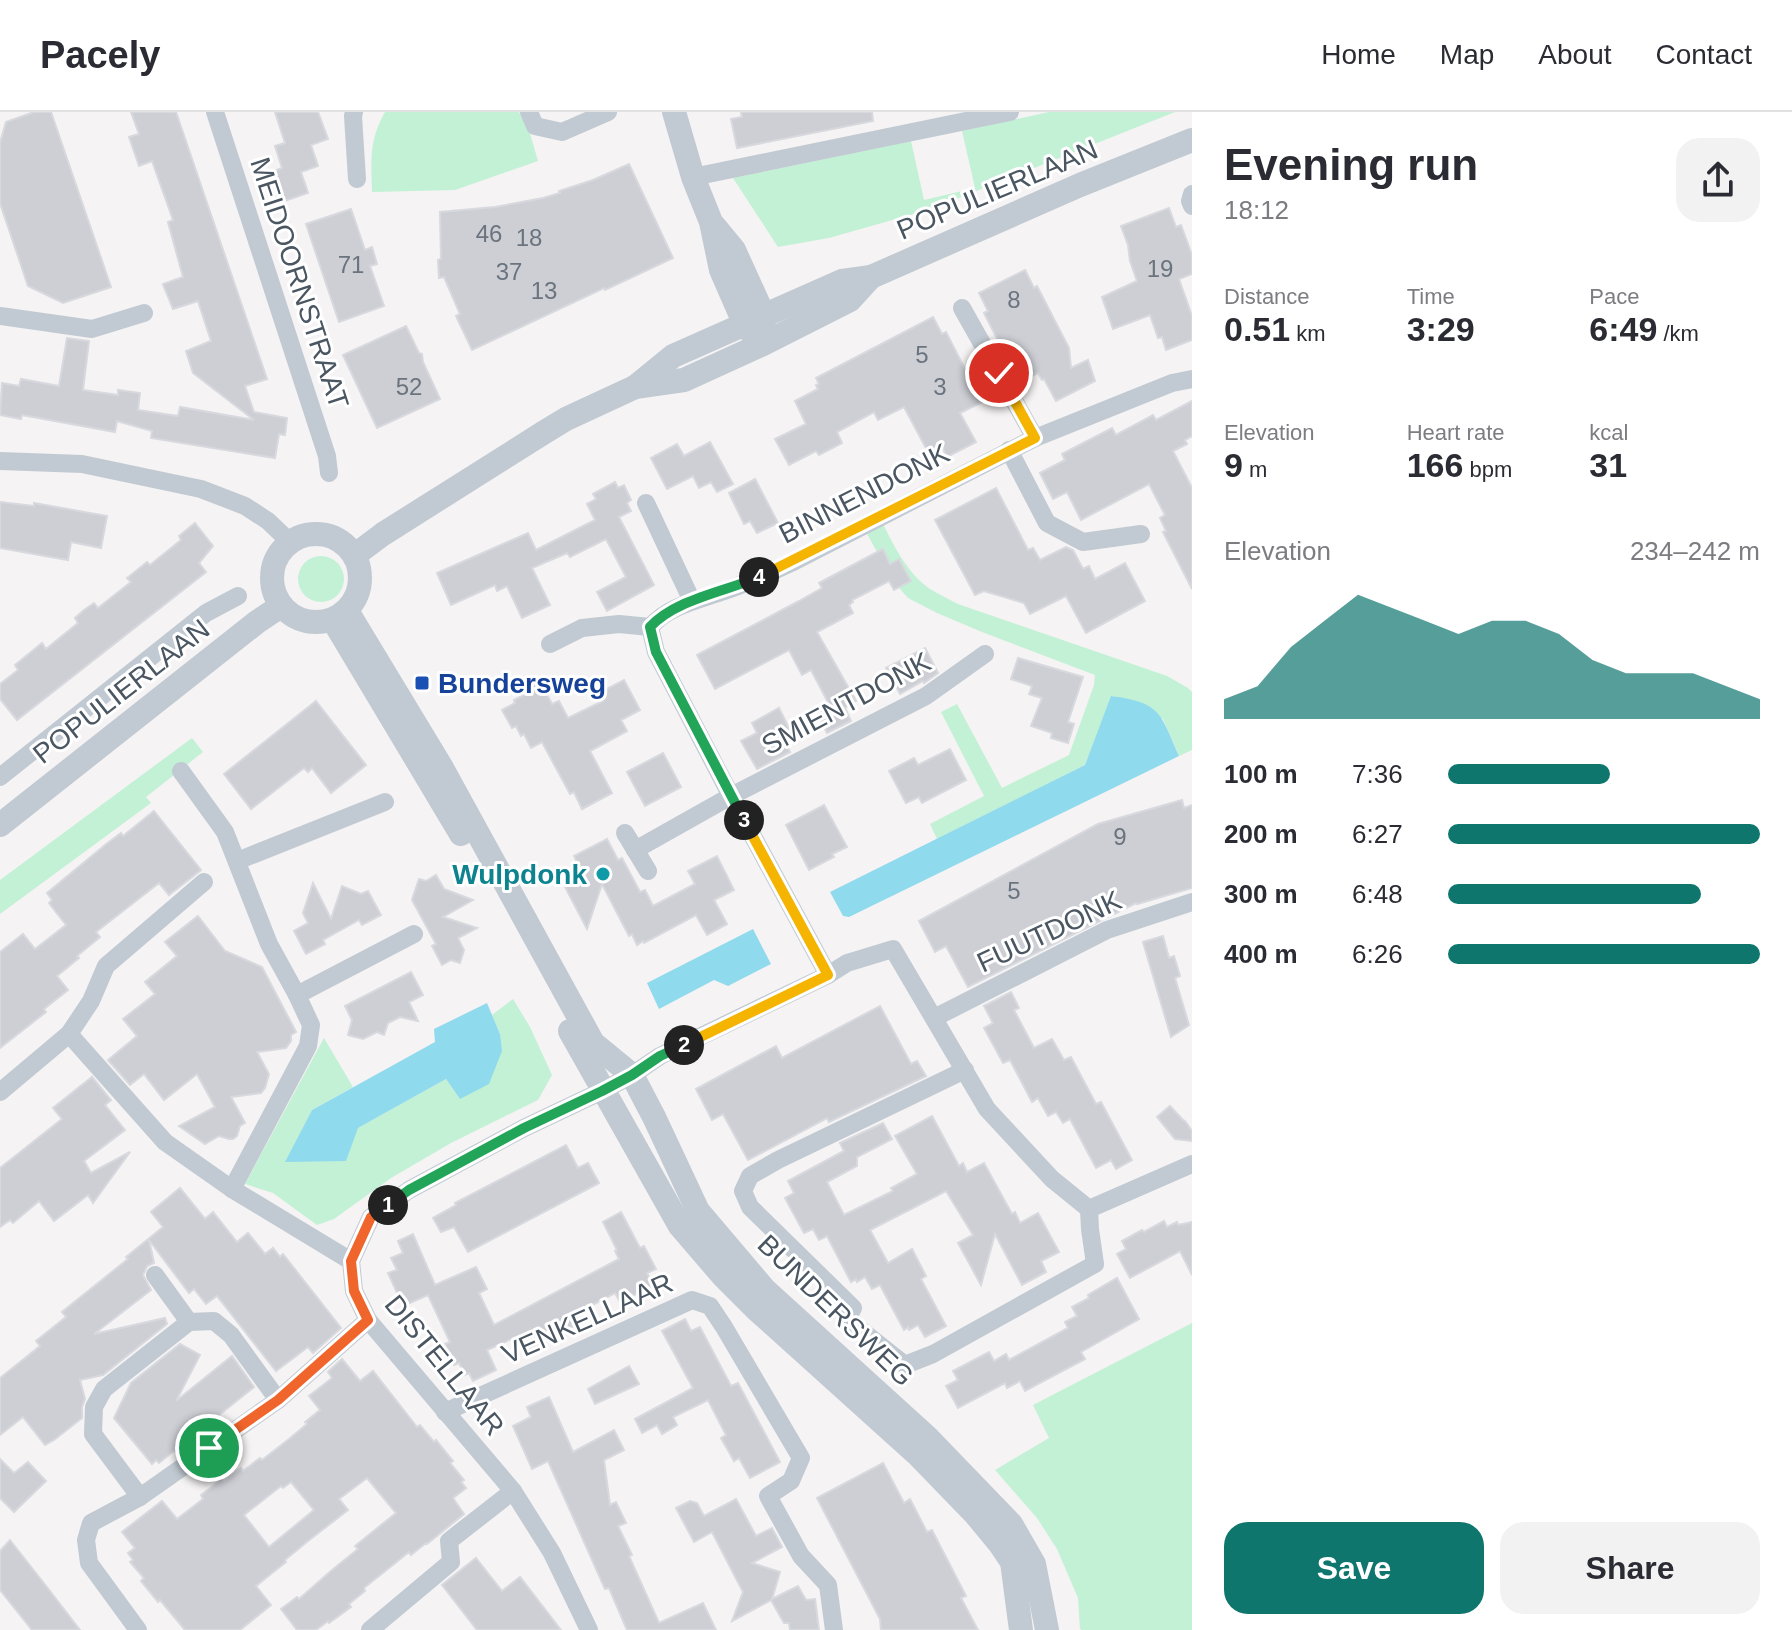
<!DOCTYPE html>
<meta charset="utf-8">
<style>
:root{--surface:#fff;--page:#f2f2f3;--text:#2b2b33;--muted:#7c7c81;--line:#e1e1e2;--accent:#0f766e}
body{margin:0;font-family:Arial,sans-serif;background:var(--page);color:var(--text);height:100vh;display:flex;flex-direction:column;font-size:30px;white-space:nowrap}
*{box-sizing:border-box;margin:0}
p{font-size:26px;color:var(--muted)}
.icon{flex:none;width:44px;height:44px;fill:none;stroke:currentColor;stroke-width:2;stroke-linecap:round;stroke-linejoin:round}
.map{position:relative;flex:1;overflow:hidden}
.sheet{display:flex;flex-direction:column;background:var(--surface);width:600px}
.sheet>*{flex:none}
.pin{position:absolute;display:grid;place-items:center;width:68px;height:68px;color:#fff;margin:-34px;border:4px solid #fff;border-radius:50%;box-shadow:0 2px 8px #0007}
.km{position:absolute;width:40px;height:40px;margin:-20px;border-radius:50%;background:#222;color:#fff;font-size:22px;line-height:40px;text-align:center}
.round{display:grid;place-items:center;flex:none;width:84px;height:84px;border-radius:24px;background:var(--page)}
.overview{display:flex;align-items:center;justify-content:space-between;height:136px;padding:0 32px}
h1{font-size:44px;font-weight:700;line-height:60px}
.metrics{display:grid;grid-template-columns:repeat(3,1fr);gap:12px;height:136px;padding:8px 32px}
.metrics div{display:grid;align-content:center}
.metrics b{font-size:34px;font-weight:700}
.metrics small{font-size:22px;font-weight:400}
.metrics p{font-size:22px}
.chart{height:224px;padding:16px 32px}
.chart p{display:flex;justify-content:space-between}
.chart svg{width:100%;height:144px;margin-top:8px;fill:var(--accent);opacity:.7}
.button{display:flex;gap:16px;margin-top:auto;padding:16px 32px}
.button a{flex:1;height:92px;border-radius:24px;background:var(--accent);color:#fff;font-size:32px;font-weight:700;line-height:92px;text-align:center}
.button a+a{background:var(--page);color:var(--text)}
ul{padding:0 32px;list-style:none;font-size:26px}
li{display:grid;grid-template-columns:128px 96px 1fr;align-items:center;height:60px}
li i{height:20px;border-radius:10px;background:var(--accent)}
header{display:flex;align-items:center;gap:48px;box-sizing:border-box;height:112px;padding:0 40px;background:var(--surface);border-bottom:2px solid var(--line)}
header strong{font-size:38px}
nav{display:flex;gap:44px;margin-inline-start:auto;font-size:28px}
main{display:flex;flex:1;min-height:0}
.map>svg:first-child{display:block}
</style>
<header>
<strong>Pacely</strong>
<nav><a>Home</a><a>Map</a><a>About</a><a>Contact</a></nav>
</header>
<main>
<div class="map">
<svg width="1192" height="1518" viewBox="0 0 1192 1518">
<rect width="100%" height="100%" fill="#f5f3f3"/>
<g fill="#c3f1d5">
<path d="M385,0h134l10,18 9,31 -83,29 -83,2c-1,-32 -3,-52 13,-80z"/>
<polygon points="1049,0 1175,0 931,97 829,126 778,135 733,66 911,29 924,88 975,76 962,19"/>
<path d="M882,410c12,24 25,51 48,67 9,5 18,10 28,15l209,72 21,12 4,4v58l-13,6 -16,-37 -51,-23 -27,69 -148,74 -7,-15 54,-28 -43,-84 16,-8 45,84 67,-33 25,-70 1,-10 -113,-43 -45,-19 -29,-15 -15,-17 -28,-51z"/>
<circle cx="321" cy="467" r="23"/>
<polygon points="192,626 203,640 146,685 151,691 0,802 0,768"/>
<polygon points="513,887 530,915 552,963 538,988 451,1031 391,1066 334,1107 317,1113 273,1081 245,1072 324,926 353,975 312,998 286,1049 358,1016 446,967 460,987 500,922 492,903"/>
<polygon points="1192,1211 1192,1518 1082,1518 1080,1517 1078,1486 1057,1437 1037,1406 995,1358 1049,1326 1033,1293"/>
</g>
<g fill="#90daee">
<path d="M1111,584c51,7 49,17 68,60l-330,161 -6,-1 -13,-24 255,-127z"/>
<polygon points="753,817 771,852 728,874 714,868 659,897 647,871"/>
<polygon points="487,891 500,922 502,939 489,972 460,987 446,967 358,1016 346,1049 285,1050 312,998 435,930 434,917"/>
</g>
<g fill="#cdcfd5" stroke="#d7d9de" stroke-width="2" fill-rule="evenodd">
<polygon points="34,0 51,0 111,175 63,191 28,174 0,91 0,31 6,10"/>
<polygon points="131,0 176,0 267,267 245,274 254,300 287,306 285,323 279,322 275,346 151,326 152,319 117,309 115,320 22,303 21,307 0,303 2,271 19,274 21,267 59,274 67,226 89,229 83,278 118,283 118,278 140,281 138,298 178,304 180,295 254,308 193,261 186,239 211,229 198,189 173,197 164,175 163,172 183,165 168,110 173,108 152,49 139,54 129,25 139,22"/>
<polygon points="275,0 318,0 328,27 311,33 318,54 301,60 308,81 276,92 266,62 282,56 275,34 285,31"/>
<polygon points="741,0 872,0 873,9 737,36 731,7 742,5"/>
<polygon points="629,52 673,146 605,178 604,176 472,238 456,204 460,202 444,165 439,166 438,148 441,147 440,100 495,95 543,86 560,81 559,79 593,68"/>
<polygon points="1169,96 1176,115 1181,113 1192,143 1192,162 1179,167 1192,204 1192,228 1166,238 1162,225 1158,226 1150,203 1113,217 1102,185 1137,169 1130,149 1128,133 1121,114"/>
<polygon points="351,97 365,138 372,135 377,152 370,154 384,194 339,210 306,112"/>
<polygon points="1025,158 1034,176 1037,174 1069,236 1071,256 1088,248 1095,269 1056,289 1044,267 1042,268 1038,261 1019,270 984,201 988,199 979,181"/>
<polygon points="933,205 942,222 946,220 982,290 960,301 976,330 947,345 941,333 928,340 904,295 878,308 874,300 837,320 842,331 819,343 816,339 789,353 775,327 806,312 795,289 818,277 816,273 819,272 816,266"/>
<polygon points="406,214 419,241 422,242 423,250 440,287 377,316 343,243"/>
<polygon points="1192,289 1192,324 1185,328 1187,332 1173,339 1192,376 1192,477 1163,420 1166,419 1160,406 1165,403 1149,372 1081,408 1067,380 1053,387 1040,361 1065,348 1062,342 1112,316 1116,323 1153,303 1156,308"/>
<polygon points="710,330 733,372 717,380 711,370 699,376 693,364 667,377 651,346 677,332 684,344"/>
<polygon points="755,367 778,411 757,421 750,409 744,412 729,381"/>
<polygon points="615,370 618,376 624,373 631,388 627,391 631,399 619,405 654,473 607,499 597,480 626,465 606,427 570,445 567,441 532,456 550,493 522,506 507,474 497,479 495,473 451,493 437,461 528,421 536,438 595,408 587,392 596,387 593,382"/>
<polygon points="996,376 1028,438 1033,436 1040,448 1066,435 1073,438 1083,457 1089,454 1095,467 1125,451 1145,489 1086,521 1066,484 1030,502 1024,491 984,479 975,483 935,408"/>
<polygon points="0,390 34,394 34,391 107,404 101,436 71,430 68,448 0,436"/>
<polygon points="195,411 213,434 199,451 206,460 17,608 0,587 0,572 18,558 15,553 42,531 46,537 78,511 75,506 84,498 94,491 98,496 131,470 127,466 147,450 150,453 181,428 179,424"/>
<polygon points="883,437 890,452 899,447 911,469 894,478 889,469 852,488 853,490 849,493 853,501 817,520 856,589 845,596 851,609 827,621 816,599 829,592 811,558 802,563 789,538 715,577 697,543 799,489 822,476 819,471"/>
<polygon points="925,536 938,561 924,571 923,569 900,582 886,556"/>
<polygon points="1018,546 1083,565 1068,610 1074,612 1068,631 1051,626 1052,621 1031,614 1042,586 1029,582 1032,574 1011,567"/>
<polygon points="624,568 640,598 621,608 627,619 590,639 612,681 582,697 574,680 570,682 542,630 531,636 524,622 521,624 516,614 512,616 502,598 515,591 514,588 524,583 521,579 540,569 552,592 559,589 568,606 603,589 599,581"/>
<polygon points="316,589 366,653 331,681 312,656 308,660 304,656 251,697 224,662"/>
<polygon points="779,596 790,618 781,622 790,640 757,657 741,629 757,621 752,611"/>
<polygon points="950,637 966,668 922,691 919,685 906,691 889,659 914,646 918,653"/>
<polygon points="663,641 681,675 645,694 627,660"/>
<polygon points="1182,688 1184,696 1192,693 1192,776 1137,792 1136,791 968,875 946,834 935,840 919,809 1098,712"/>
<polygon points="824,693 847,735 832,742 834,745 809,758 786,713"/>
<polygon points="154,699 201,758 169,783 159,771 96,820 100,825 77,844 79,846 57,864 68,878 44,897 46,900 0,936 0,840 23,822 35,837 66,813 49,791 52,788 47,781 105,733 121,721 123,724"/>
<polygon points="607,727 618,748 622,746 640,780 645,778 653,794 695,772 688,759 717,744 734,778 714,788 727,812 707,823 696,803 644,831 643,829 637,833 632,822 629,824 602,772 587,817 565,775 584,765 574,744"/>
<polygon points="436,763 444,777 473,788 443,805 477,816 458,826 464,838 460,851 451,848 442,853 432,834 436,832 412,788 419,767 426,769"/>
<polygon points="313,771 331,807 342,774 361,782 368,779 381,803 362,813 359,808 323,828 325,832 306,842 294,819 308,811 303,801"/>
<polygon points="198,804 225,839 262,855 296,920 291,923 291,929 286,936 257,940 269,962 265,976 261,981 231,985 245,1011 240,1014 237,1024 233,1027 229,1027 219,1024 205,1032 179,1014 215,995 197,962 164,988 144,962 130,973 108,948 137,924 123,907 155,882 145,870 177,844 165,830"/>
<polygon points="1163,824 1169,846 1174,844 1180,864 1175,866 1189,913 1171,925 1143,830"/>
<polygon points="411,860 423,883 409,890 418,909 400,905 388,911 384,923 377,920 363,927 348,923 352,908 345,894"/>
<polygon points="1011,880 1019,896 1014,898 1034,936 1052,927 1064,948 1071,945 1096,992 1101,990 1132,1048 1116,1057 1111,1048 1096,1056 1070,1007 1063,1011 1056,1000 1048,1004 1038,986 1032,990 1010,948 1003,951 984,916 993,911 984,894"/>
<polygon points="880,894 911,952 917,949 926,964 829,1010 827,1006 748,1048 723,1002 712,1008 696,977 776,934 782,946"/>
<polygon points="92,965 111,988 105,993 125,1018 84,1049 91,1061 130,1040 93,1091 88,1083 54,1109 39,1089 13,1111 10,1108 0,1115 0,1056 62,1007 53,996"/>
<polygon points="1170,994 1183,1008 1185,1009 1192,1019 1192,1029 1175,1027 1157,1005"/>
<polygon points="932,1004 959,1054 963,1051 967,1060 984,1051 1012,1102 1015,1100 1020,1111 1038,1101 1059,1140 1041,1149 1046,1160 1022,1173 995,1122 981,1173 958,1131 973,1123 946,1079 870,1118 888,1151 912,1137 926,1164 921,1167 946,1214 925,1225 918,1213 909,1218 908,1215 904,1218 880,1173 872,1177 865,1165 857,1170 856,1167 851,1170 827,1124 819,1128 813,1117 804,1121 785,1086 794,1081 788,1069 844,1039 840,1031 883,1011 892,1027 857,1045 857,1054 827,1070 844,1103 893,1079 891,1076 917,1062 895,1024"/>
<polygon points="566,1033 578,1056 588,1051 599,1071 468,1140 454,1115 441,1120 433,1106 456,1093 455,1091"/>
<polygon points="180,1076 205,1107 213,1100 237,1130 248,1121 265,1142 273,1136 280,1145 283,1142 341,1216 313,1241 308,1235 276,1259 217,1184 206,1192 194,1177 189,1181 149,1128 154,1151 147,1154 143,1163 151,1178 94,1222 165,1206 167,1212 103,1263 80,1268 85,1287 82,1295 82,1306 54,1328 45,1333 23,1305 0,1323 0,1266 40,1234 36,1229 66,1205 62,1200 128,1147 126,1145 163,1115 151,1100"/>
<polygon points="621,1100 640,1136 644,1134 656,1157 647,1161 653,1174 620,1190 615,1181 581,1199 586,1208 526,1240 520,1223 487,1238 496,1258 473,1269 469,1261 465,1263 459,1251 454,1253 445,1232 450,1230 428,1183 403,1194 388,1161 397,1158 391,1146 403,1141 398,1129 413,1122 435,1173 476,1155 487,1177 479,1181 494,1213 619,1147 615,1139 617,1138 603,1110"/>
<polygon points="1164,1109 1167,1115 1177,1110 1178,1113 1192,1110 1192,1163 1180,1139 1130,1166 1117,1142 1126,1137 1122,1129 1142,1118 1144,1120"/>
<polygon points="1117,1166 1139,1207 1081,1240 1085,1247 1025,1279 1020,1269 1007,1276 1005,1271 958,1296 946,1274 958,1268 953,1259 989,1240 994,1249 1006,1242 1009,1248 1068,1216 1065,1210 1077,1204 1072,1195 1089,1186 1088,1183"/>
<polygon points="685,1207 691,1219 700,1215 731,1274 738,1271 780,1350 750,1366 739,1346 734,1349 721,1326 726,1323 708,1288 673,1305 677,1313 662,1322 657,1313 642,1321 635,1307 693,1276 662,1219"/>
<polygon points="180,1232 200,1243 176,1289 232,1244 254,1275 159,1351 156,1348 152,1352 114,1306 131,1271"/>
<path d="M342,1247l18,22 13,-10 44,56 3,-2 14,17 2,-2 17,21 -3,2 14,17 -3,2 5,6 -13,10 11,16 -37,30 -1,-1 -15,12 -2,-3 -45,36 1,3 -16,13 2,3 -22,16 -1,-2 -12,9h-19l-16,-21 16,-12 2,2 33,-29 26,-21 -3,-3 41,-33 -29,-35 -28,21 9,11 -40,31 -23,19 1,2 -30,24 15,19 -31,25h-55l-25,-30 -2,2 -17,-21 3,-3 -14,-16 3,-2 -5,-7 7,-5 -13,-16 40,-31 15,18 26,-20 -2,-4 21,-16 2,2 17,-13 2,3 17,-13 2,2 27,-21 18,-15 -2,-2 15,-12 -11,-14 23,-18 -4,-6zM291,1370l23,28 -45,37 -25,-32 37,-29 2,2z"/>
<polygon points="629,1254 639,1272 595,1292 588,1277"/>
<polygon points="549,1285 573,1340 614,1318 624,1338 604,1348 610,1393 616,1390 626,1411 618,1414 632,1443 629,1444 659,1511 703,1491 716,1518 627,1518 609,1476 605,1477 548,1349 532,1357 513,1314 531,1305 527,1295"/>
<polygon points="0,1347 14,1361 28,1350 46,1369 14,1400 0,1386"/>
<polygon points="883,1351 904,1391 910,1387 927,1420 932,1418 966,1484 961,1486 978,1518 881,1518 880,1507 817,1386"/>
<polygon points="736,1387 756,1424 772,1416 782,1435 752,1451 780,1460 772,1487 798,1474 806,1488 815,1487 819,1518 790,1518 789,1511 784,1511 771,1488 732,1509 743,1480 712,1420 694,1430 676,1396 690,1389 697,1391 704,1404"/>
<polygon points="10,1428 43,1470 80,1518 32,1518 0,1478 0,1439"/>
<polygon points="476,1446 502,1479 520,1465 561,1518 477,1518 442,1473"/>
</g>
<g fill="none" stroke-linecap="round" stroke-linejoin="round">
<g stroke="#c1cad2" stroke-width="18">
<polyline points="215,0 327,344 329,361"/>
<polyline points="354,0 353,4 357,67"/>
<polyline points="529,0 535,14 562,20 608,0"/>
<polyline points="693,65 1010,0"/>
<polyline points="1192,82 1190,89 1192,94"/>
<polyline points="962,196 1035,326"/>
<polyline points="0,204 92,217 144,201"/>
<polyline points="1009,338 1047,411 1083,430 1141,422"/>
<polyline points="0,349 82,352 201,377 245,394 268,409 290,430"/>
<polyline points="646,391 692,489"/>
<polyline points="550,532 582,516 619,512 650,515"/>
<polyline points="181,659 225,720 269,832 297,883"/>
<polyline points="0,665 206,501 238,484"/>
<polyline points="625,721 648,759"/>
<polyline points="635,738 731,684 926,584 985,542"/>
<polyline points="237,749 385,690"/>
<path d="M828,863l-97,-179 -75,-144 -6,-25c19,-21 45,-26 71,-35 24,-8 47,-18 70,-29l244,-125 137,-55 20,-4"/>
<polyline points="934,906 1107,818 1192,790"/>
<polyline points="69,922 165,1030 232,1077 351,1149"/>
<polyline points="965,958 778,1048 750,1064 743,1079 750,1095 853,1196 847,1207 905,1253 933,1242 1095,1152 1090,1117 1089,1097"/>
<polyline points="0,980 69,922 91,889 106,854 204,770"/>
<polyline points="232,1077 308,934 311,913 297,883 414,822"/>
<polyline points="155,1163 189,1210"/>
<polyline points="445,1300 692,1188 710,1194 724,1215 801,1346 791,1369 768,1384 801,1444 828,1473 834,1518"/>
<polyline points="140,1385 93,1322 94,1295 104,1277 189,1210 214,1209 231,1223 278,1288"/>
<polyline points="138,1518 89,1451 86,1428 91,1411 140,1385 278,1288 368,1208"/>
<polyline points="370,1518 451,1450 449,1429 513,1379"/>
<polyline points="589,1518 552,1441 513,1379 368,1208 354,1179 351,1149 371,1105 409,1078 524,1016 602,979 632,963 660,944 828,863 847,851 893,837 987,997 1052,1067 1089,1097 1192,1052"/>
</g>
<g stroke="#c1cad2" stroke-width="24">
<polyline points="674,0 693,65 711,110 721,158 745,213 753,222"/>
<polyline points="715,115 734,138 764,204 763,217"/>
<polyline points="635,275 684,268 763,232 850,188 871,165"/>
<circle cx="316" cy="466" r="44"/>
<polyline points="355,443 383,422 543,321 566,307 635,275 673,244 842,169 871,165 1080,73 1192,28"/>
<polyline points="347,499 442,656 593,931 632,963 654,1005 698,1099 765,1178 929,1327 1011,1412 1034,1452 1047,1518"/>
<polyline points="333,508 461,722"/>
<polyline points="0,713 257,510 281,494"/>
<polyline points="570,919 680,1114 723,1164 756,1197 917,1342 976,1403 1000,1432 1012,1450 1021,1518"/>
</g>
</g>
<g fill="none" stroke-linecap="round" stroke-linejoin="round">
<defs>
<polyline id="split-1" points="209,1336 278,1288 368,1208 354,1179 351,1149 371,1105 388,1093"/>
<polyline id="split-2" points="388,1093 409,1078 524,1016 602,979 632,963 660,944 684,933"/>
<polyline id="split-3" points="684,933 828,863 744,708"/>
<path id="split-4" d="M744,708l-88,-168 -6,-25c26,-28 74,-35 109,-50"/>
<polyline id="split-5" points="759,465 1035,326 999,261"/>
</defs>
<use href="#split-1" stroke="#fff" stroke-width="16"/>
<use href="#split-2" stroke="#fff" stroke-width="16"/>
<use href="#split-3" stroke="#fff" stroke-width="16"/>
<use href="#split-4" stroke="#fff" stroke-width="16"/>
<use href="#split-5" stroke="#fff" stroke-width="16"/>
<use href="#split-1" stroke="#f0652b" stroke-width="10"/>
<use href="#split-2" stroke="#22a559" stroke-width="10"/>
<use href="#split-3" stroke="#f5b400" stroke-width="10"/>
<use href="#split-4" stroke="#22a559" stroke-width="10"/>
<use href="#split-5" stroke="#f5b400" stroke-width="10"/>
</g>
<rect fill="#1a4fb4" stroke="#fff" stroke-width="3" x="414" y="563" width="16" height="16" rx="4"/>
<circle fill="#0f9aa8" stroke="#fff" stroke-width="3" cx="603" cy="762" r="8"/>
<g text-anchor="middle" stroke-width="6" stroke-linejoin="round" paint-order="stroke">
<g font-size="24" fill="#6b747e">
<text x="489" y="130">46</text>
<text x="529" y="134">18</text>
<text x="351" y="161">71</text>
<text x="1160" y="165">19</text>
<text x="509" y="168">37</text>
<text x="544" y="187">13</text>
<text x="1014" y="196">8</text>
<text x="922" y="251">5</text>
<text x="409" y="283">52</text>
<text x="940" y="283">3</text>
<text x="1120" y="733">9</text>
<text x="1014" y="787">5</text>
</g>
<g font-size="28" fill="#4a5661" stroke="#fff">
<text transform="translate(997 77) rotate(-23)" y="10">POPULIERLAAN</text>
<text transform="translate(300 171) rotate(72)" y="10">MEIDOORNSTRAAT</text>
<text transform="translate(864 381) rotate(-27)" y="10">BINNENDONK</text>
<text transform="translate(121 579) rotate(-38)" y="10">POPULIERLAAN</text>
<text transform="translate(846 591) rotate(-28)" y="10">SMIENTDONK</text>
<text transform="translate(1049 819) rotate(-25)" y="10">FUUTDONK</text>
<text transform="translate(836 1198) rotate(44)" y="10">BUNDERSWEG</text>
<text transform="translate(587 1206) rotate(-24)" y="10">VENKELLAAR</text>
<text transform="translate(445 1253) rotate(51)" y="10">DISTELLAAR</text>
</g>
<g font-size="28" font-weight="bold" fill="#164399" stroke="#fff" text-anchor="start">
<text x="438" y="581">Bundersweg</text>
</g>
<g font-size="28" font-weight="bold" fill="#0d838f" stroke="#fff" text-anchor="end">
<text x="587" y="772">Wulpdonk</text>
</g>
</g>
</svg>
<div class="pin" style="left:209px;top:1336px;background:#1e9e55"><svg class="icon" aria-label="arrive" viewBox="0 0 24 24"><path d="M6 21V4h12l-3 4 3 4H6"/></svg></div>
<div class="pin" style="left:999px;top:261px;background:#d93025"><svg class="icon" aria-label="check" viewBox="0 0 24 24"><path d="M5 12l5 5 9-10"/></svg></div>
<b class="km" style="left:388px;top:1093px">1</b>
<b class="km" style="left:684px;top:933px">2</b>
<b class="km" style="left:744px;top:708px">3</b>
<b class="km" style="left:759px;top:465px">4</b>
</div>
<section class="sheet">
<div class="overview"><div><h1>Evening run</h1><p>18:12</p></div><a class="round"><svg class="icon" aria-label="share" viewBox="0 0 24 24"><path d="M12 15V3M7 8l5-5 5 5M5 13v7h14v-7"/></svg></a></div>
<div class="metrics">
<div><p>Distance</p><b>0.51<small> km</small></b></div>
<div><p>Time</p><b>3:29</b></div>
<div><p>Pace</p><b>6:49<small> /km</small></b></div>
</div>
<div class="metrics">
<div><p>Elevation</p><b>9<small> m</small></b></div>
<div><p>Heart rate</p><b>166<small> bpm</small></b></div>
<div><p>kcal</p><b>31</b></div>
</div>
<div class="chart"><p><span>Elevation</span>234–242 m</p>
<svg viewBox="0 0 160 44" preserveAspectRatio="none"><path d="M0 44V38L10 34L20 22L30 14L40 6L50 10L60 14L70 18L80 14L90 14L100 18L110 26L120 30L130 30L140 30L150 34L160 38V44z"/></svg>
</div>
<ul>
<li><b>100 m</b>7:36<i style="width:52%"></i></li>
<li><b>200 m</b>6:27<i style="width:100%"></i></li>
<li><b>300 m</b>6:48<i style="width:81%"></i></li>
<li><b>400 m</b>6:26<i style="width:100%"></i></li>
</ul>
<div class="button"><a>Save</a><a>Share</a></div>
</section>
</main>
